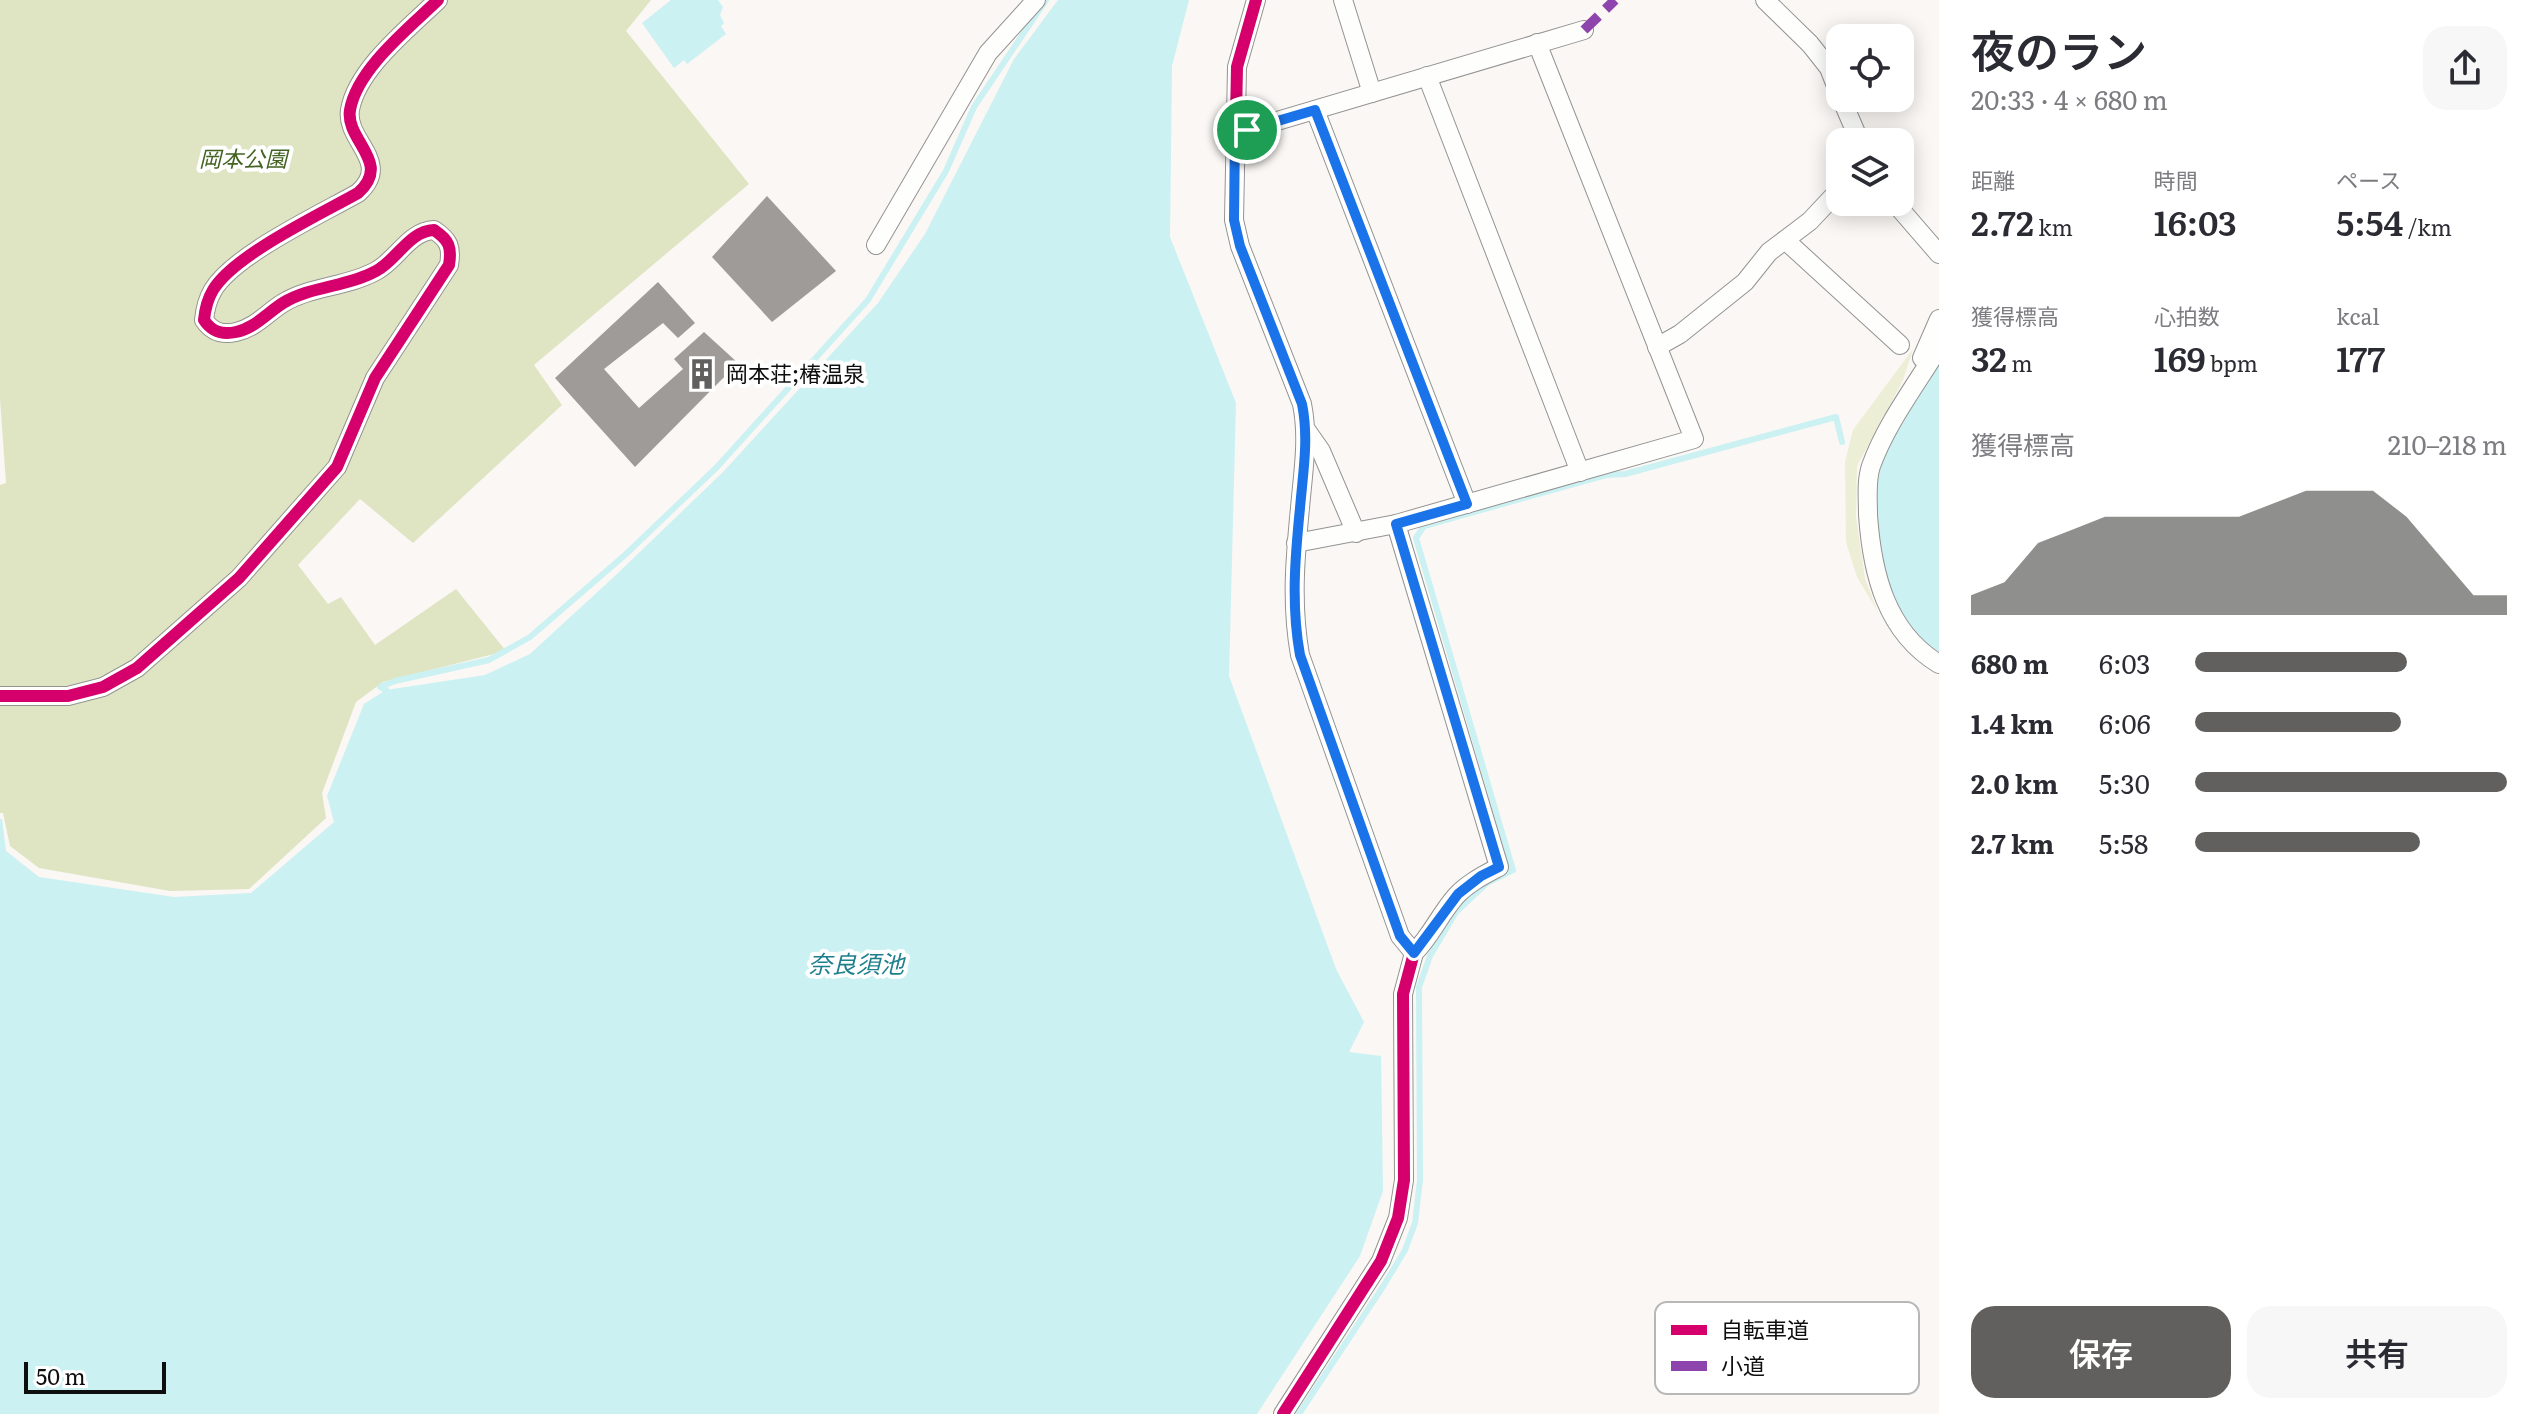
<!DOCTYPE html>
<html lang="ja">
<meta charset="utf-8">
<style>
:root{--surface:#fff;--page:#f7f7f7;--text:#2b2b33;--muted:#7c7c81;--accent:#61605e}
body{margin:0;font-family:Literata,"Noto Sans JP",serif;background:var(--page);color:var(--text);height:100vh;display:flex;flex-direction:column;font-size:30px;white-space:nowrap}
*{box-sizing:border-box;margin:0}
p{font-size:26px;color:var(--muted)}
.icon{flex:none;width:44px;height:44px;fill:none;stroke:currentColor;stroke-width:2;stroke-linecap:round;stroke-linejoin:round}
.map{position:relative;flex:1;overflow:hidden}
.drawer{display:flex;flex-direction:column;background:var(--surface);width:600px}
.drawer>*{flex:none}
.tools{position:absolute;left:1826px;top:24px;display:grid;gap:16px}
.tools a{display:grid;place-items:center;width:88px;height:88px;border-radius:16px;background:var(--surface);box-shadow:0 4px 20px #0003;font-size:40px}
.scale{position:absolute;left:24px;bottom:20px;width:142px;box-sizing:border-box;padding-left:8px;border:4px solid #0e0e0e;border-top:0;font-size:22px;line-height:28px;white-space:nowrap;color:#0e0e0e;-webkit-text-stroke:6px #fff;paint-order:stroke}
.pin{position:absolute;display:grid;place-items:center;width:68px;height:68px;color:#fff;margin:-34px;border:4px solid #fff;border-radius:50%;box-shadow:0 2px 8px #0007}
.round{display:grid;place-items:center;flex:none;width:84px;height:84px;border-radius:24px;background:var(--page)}
.head{display:flex;align-items:center;justify-content:space-between;height:136px;padding:0 32px}
h1{font-size:44px;font-weight:600;line-height:60px}
.stats{display:grid;grid-template-columns:repeat(3,1fr);gap:12px;height:136px;padding:8px 32px}
.stats div{display:grid;align-content:center}
.stats b{font-size:34px;font-weight:600}
.stats small{font-size:22px;font-weight:400}
.stats p{font-size:22px}
.chart{height:224px;padding:16px 32px}
.chart p{display:flex;justify-content:space-between}
.chart svg{width:100%;height:144px;margin-top:8px;fill:var(--accent);opacity:.7}
.primary-button{display:flex;gap:16px;margin-top:auto;padding:16px 32px}
.primary-button a{flex:1;height:92px;border-radius:24px;background:var(--accent);color:#fff;font-size:32px;font-weight:600;line-height:92px;text-align:center}
.primary-button a+a{background:var(--page);color:var(--text)}
ul{padding:0 32px;list-style:none;font-size:26px}
li{display:grid;grid-template-columns:128px 96px 1fr;align-items:center;height:60px}
li i{height:20px;border-radius:10px;background:var(--accent)}
main{display:flex;flex:1;min-height:0}
.map>svg:first-child{display:block}
</style>
<main>
<div class="map">
<svg width="1939" height="1414" viewBox="0 0 1939 1414">
<rect width="100%" height="100%" fill="#faf7f4"/>
<polygon fill="#eceed5" points="1913,349 1903,380 1857,466 1856,517 1865,579 1877,610 1857,577 1846,542 1845,462 1853,430"/>
<polygon fill="#dfe5c3" points="0,0 651,0 626,31 749,184 534,365 562,405 413,543 360,499 298,565 328,604 341,597 375,645 456,589 506,651 383,682 356,702 322,793 326,818 249,889 170,891 39,868 10,846 3,813 0,813 0,485 6,483 0,399"/>
<g fill="#cbf1f3">
<polygon points="671,0 718,0 723,7 720,15 724,23 721,26 726,34 687,64 684,60 674,68 642,23"/>
<polygon points="1058,0 1189,0 1172,66 1170,237 1236,403 1229,676 1336,969 1364,1022 1349,1052 1381,1056 1383,1191 1360,1256 1257,1414 0,1414 0,819 2,819 6,851 39,877 174,897 251,893 334,822 327,796 364,704 386,690 485,675 530,654 617,574 723,472 878,303 925,234 1014,59"/>
<path d="M1939,362v290c-6,-4 -15,-8 -20,-14 -34,-33 -53,-124 -39,-168 12,-38 38,-74 59,-108z"/>
</g>
<g fill="none" stroke-linecap="round" stroke-linejoin="round">
<g stroke="#cbf1f3" stroke-width="6">
<polyline points="386,690 380,687 395,681 489,660 530,637 625,555 717,467 868,300 946,171 974,107 1046,0"/>
<polyline points="1299,1414 1384,1285 1405,1250 1415,1223 1420,1180 1419,987 1430,956 1456,912 1487,883 1513,870 1416,538 1424,526 1606,475 1625,474 1836,417 1842,442"/>
</g>
</g>
<g fill="#9e9b99">
<polygon points="767,196 836,271 772,322 712,257"/>
<polygon points="658,282 695,323 678,338 663,323 604,369 639,408 683,369 674,359 704,332 738,363 635,467 555,378"/>
</g>
<g fill="none" stroke-linecap="round" stroke-linejoin="round">
<defs>
<g id="minor">
<path d="M1256,0l-19,67 -3,153 6,26 62,158c7,35 1,68 -2,104 -5,51 -9,96 0,147l100,281 14,17 -11,41 1,186 -6,38 -17,43 -98,153"/>
<polyline points="1343,0 1372,93"/>
<polyline points="1765,0 1810,44 1829,68 1840,96"/>
<polyline points="1427,76 1580,472"/>
<polyline points="1841,98 1860,142"/>
<polyline points="1315,110 1467,504"/>
<polyline points="1235,129 1247,130 1584,30"/>
<polyline points="1894,202 1939,254"/>
<polyline points="1785,240 1900,345"/>
<polyline points="876,245 988,53 1036,0"/>
<polyline points="1657,347 1680,334 1745,282 1769,252 1810,221 1840,189"/>
<path d="M1939,347c-23,38 -53,77 -68,119 -5,15 -3,32 -3,49 4,58 18,117 71,149"/>
<polyline points="1922,358 1939,319"/>
<polyline points="1307,431 1321,451 1356,533"/>
<path d="M1396,524l103,343c-15,8 -31,16 -43,29 -16,18 -25,40 -42,57"/>
<polyline points="1296,543 1396,524 1694,439 1537,43"/>
<path d="M0,696h68l35,-9 34,-19 102,-90 98,-111 38,-89 74,-113c3,-18 0,-25 -15,-35 -25,1 -37,30 -58,41 -29,16 -65,15 -93,32 -16,10 -28,25 -47,29 -14,3 -24,0 -32,-12 1,-10 3,-20 9,-30 21,-35 106,-75 145,-97 35,-31 -13,-52 -8,-83 7,-41 59,-82 88,-110"/>
</g>
</defs>
<use href="#minor" stroke="#949392" stroke-width="20"/>
<use href="#minor" stroke="#fefefd" stroke-width="18"/>
<polyline stroke="#8e44ad" stroke-width="10" stroke-dasharray="20 10" stroke-linecap="butt" points="1584,30 1615,0"/>
<defs>
<g id="cycleway">
<path d="M1256,0l-19,67 -3,153 6,26 62,158c7,35 1,68 -2,104 -5,51 -9,96 0,147l100,281 14,17 -11,41 1,186 -6,38 -17,43 -98,153"/>
<path d="M0,696h68l35,-9 34,-19 102,-90 98,-111 38,-89 74,-113c3,-18 0,-25 -15,-35 -25,1 -37,30 -58,41 -29,16 -65,15 -93,32 -16,10 -28,25 -47,29 -14,3 -24,0 -32,-12 1,-10 3,-20 9,-30 21,-35 106,-75 145,-97 35,-31 -13,-52 -8,-83 7,-41 59,-82 88,-110"/>
</g>
</defs>
<use href="#cycleway" stroke="#fff" stroke-width="17"/>
<use href="#cycleway" stroke="#d6006c" stroke-width="12"/>
</g>
<g fill="none" stroke-linecap="round" stroke-linejoin="round">
<defs>
<path id="route" d="M1315,110l152,394 -71,20 103,343 -18,9 -23,18 -44,59 -14,-17 -100,-281c-9,-50 -5,-97 0,-147 3,-36 9,-69 2,-104l-62,-158 -6,-26 1,-91 12,1z"/>
</defs>
<use href="#route" stroke="#fff" stroke-width="16"/>
<use href="#route" stroke="#1a73e8" stroke-width="10"/>
</g>
<defs>
<symbol id="building-bare" viewBox="-9 -9 18 18"><path d="M-4-6H4V6H1V3H-1V6H-4ZM-2.5-4.3h1.7v1.8h-1.7ZM.8-4.3h1.7v1.8H.8ZM-2.5-1h1.7V.8h-1.7ZM.8-1h1.7V.8H.8Z" fill="#61605e" stroke="#fff" stroke-width="2.5" paint-order="stroke"/></symbol>
</defs>
<g fill-rule="evenodd">
<use href="#building-bare" x="680" y="352" width="44" height="44"/>
</g>
<g text-anchor="middle" stroke-width="8" stroke-linejoin="round" paint-order="stroke">
<g font-size="22" font-style="italic" fill="#446322" stroke="#fff">
<text x="243" y="167">岡本公園</text>
</g>
<g font-size="22" fill="#0e0e0e" stroke="#fff" text-anchor="start">
<text x="726" y="382">岡本荘;椿温泉</text>
</g>
<g font-size="24" font-style="italic" fill="#1d7f8c" stroke="#fff">
<text x="856" y="973">奈良須池</text>
</g>
</g>
<rect x="1655" y="1302" width="264" height="92" rx="12" fill="#fff" stroke="#b7b7b7" stroke-width="2"/>
<rect x="1671" y="1325" width="36" height="10" fill="#d6006c"/>
<rect x="1671" y="1361" width="36" height="10" fill="#8e44ad"/>
<g font-size="22" fill="#0e0e0e">
<text x="1721" y="1338">自転車道</text>
<text x="1721" y="1374">小道</text>
</g>
</svg>
<div class="tools">
<a><svg class="icon" aria-label="locate" viewBox="0 0 24 24"><circle cx="12" cy="12" r="6"/><path d="M12 2v4M12 18v4M2 12h4M18 12h4"/></svg></a>
<a><svg class="icon" aria-label="layers" viewBox="0 0 24 24"><path d="M12 4l9 5-9 5-9-5zM3 14l9 5 9-5"/></svg></a>
</div>
<div class="scale">50 m</div>
<div class="pin" style="left:1247px;top:130px;background:#1e9e55"><svg class="icon" aria-label="arrive" viewBox="0 0 24 24"><path d="M6 21V4h12l-3 4 3 4H6"/></svg></div>
</div>
<section class="drawer">
<div class="head"><div><h1>夜のラン</h1><p>20:33 · 4 × 680 m</p></div><a class="round"><svg class="icon" aria-label="share" viewBox="0 0 24 24"><path d="M12 15V3M7 8l5-5 5 5M5 13v7h14v-7"/></svg></a></div>
<div class="stats">
<div><p>距離</p><b>2.72<small> km</small></b></div>
<div><p>時間</p><b>16:03</b></div>
<div><p>ペース</p><b>5:54<small> /km</small></b></div>
</div>
<div class="stats">
<div><p>獲得標高</p><b>32<small> m</small></b></div>
<div><p>心拍数</p><b>169<small> bpm</small></b></div>
<div><p>kcal</p><b>177</b></div>
</div>
<div class="chart"><p><span>獲得標高</span>210–218 m</p>
<svg viewBox="0 0 160 44" preserveAspectRatio="none"><path d="M0 44V38L10 34L20 22L30 18L40 14L50 14L60 14L70 14L80 14L90 10L100 6L110 6L120 6L130 14L140 26L150 38L160 38V44z"/></svg>
</div>
<ul>
<li><b>680 m</b>6:03<i style="width:68%"></i></li>
<li><b>1.4 km</b>6:06<i style="width:66%"></i></li>
<li><b>2.0 km</b>5:30<i style="width:100%"></i></li>
<li><b>2.7 km</b>5:58<i style="width:72%"></i></li>
</ul>
<div class="primary-button"><a>保存</a><a>共有</a></div>
</section>
</main>
